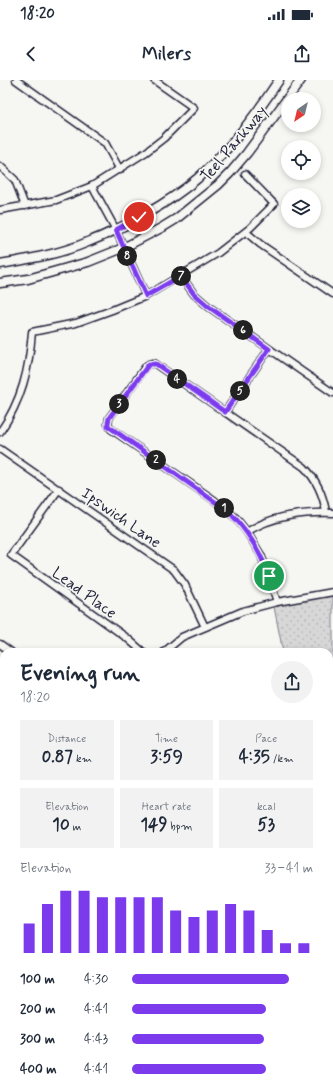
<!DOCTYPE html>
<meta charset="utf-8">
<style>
:root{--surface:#fff;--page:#f2f2f3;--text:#1f2937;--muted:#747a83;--accent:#7c3aed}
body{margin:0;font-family:Mynerve,sans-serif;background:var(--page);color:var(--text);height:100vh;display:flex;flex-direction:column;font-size:15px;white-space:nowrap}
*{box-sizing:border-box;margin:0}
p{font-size:13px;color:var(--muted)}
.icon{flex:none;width:22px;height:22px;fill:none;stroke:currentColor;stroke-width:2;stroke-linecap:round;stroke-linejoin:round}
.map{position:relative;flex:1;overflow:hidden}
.details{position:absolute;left:0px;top:568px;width:333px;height:444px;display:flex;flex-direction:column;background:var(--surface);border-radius:12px 12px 0 0;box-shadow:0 2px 6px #0003}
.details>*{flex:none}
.needle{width:26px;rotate:215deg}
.controls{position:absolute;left:281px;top:12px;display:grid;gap:8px}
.controls a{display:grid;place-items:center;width:40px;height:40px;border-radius:50%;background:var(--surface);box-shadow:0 2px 6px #0003;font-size:20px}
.pin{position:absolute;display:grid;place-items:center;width:34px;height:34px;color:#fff;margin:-17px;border:2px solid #fff;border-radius:50%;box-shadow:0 1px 4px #0007}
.km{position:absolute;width:20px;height:20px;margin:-10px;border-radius:50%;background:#222;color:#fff;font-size:11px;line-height:20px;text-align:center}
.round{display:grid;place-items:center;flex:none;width:42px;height:42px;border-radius:21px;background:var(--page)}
.headline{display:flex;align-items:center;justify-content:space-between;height:68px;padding:0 20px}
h1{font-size:22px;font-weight:700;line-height:30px}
.figures{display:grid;grid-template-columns:repeat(3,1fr);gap:6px;height:68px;padding:4px 20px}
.figures div{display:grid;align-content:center;border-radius:0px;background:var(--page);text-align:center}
.figures b{font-size:17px;font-weight:700}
.figures small{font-size:11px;font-weight:400}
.figures p{font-size:11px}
.chart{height:112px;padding:8px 20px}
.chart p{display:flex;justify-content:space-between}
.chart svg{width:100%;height:72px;margin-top:4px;stroke:var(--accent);stroke-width:6}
ul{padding:0 20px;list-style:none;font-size:13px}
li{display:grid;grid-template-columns:64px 48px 1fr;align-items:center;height:30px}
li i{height:10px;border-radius:5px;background:var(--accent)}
.status{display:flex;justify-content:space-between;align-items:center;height:28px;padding:0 20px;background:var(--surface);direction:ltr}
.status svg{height:11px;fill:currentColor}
header{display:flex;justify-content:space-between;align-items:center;height:52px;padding:0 20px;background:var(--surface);font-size:18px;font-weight:700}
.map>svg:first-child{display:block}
</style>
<div class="status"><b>18:20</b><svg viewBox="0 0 49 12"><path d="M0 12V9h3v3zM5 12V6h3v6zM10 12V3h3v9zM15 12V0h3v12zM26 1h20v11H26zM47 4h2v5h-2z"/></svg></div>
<header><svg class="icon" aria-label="back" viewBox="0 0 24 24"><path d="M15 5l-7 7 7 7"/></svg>Milers<svg class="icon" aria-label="share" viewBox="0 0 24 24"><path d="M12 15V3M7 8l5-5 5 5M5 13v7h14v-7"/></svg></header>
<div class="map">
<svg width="333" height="1012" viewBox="0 0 333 1012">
<defs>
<pattern id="grass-dots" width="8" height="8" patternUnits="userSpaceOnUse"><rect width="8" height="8" fill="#d7d7d7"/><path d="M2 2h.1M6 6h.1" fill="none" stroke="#b8b8b9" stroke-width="1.8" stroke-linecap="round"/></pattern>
</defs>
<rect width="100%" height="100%" fill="#f6f6f2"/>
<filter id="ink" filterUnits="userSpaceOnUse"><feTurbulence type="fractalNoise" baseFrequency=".025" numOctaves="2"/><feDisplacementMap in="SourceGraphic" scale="8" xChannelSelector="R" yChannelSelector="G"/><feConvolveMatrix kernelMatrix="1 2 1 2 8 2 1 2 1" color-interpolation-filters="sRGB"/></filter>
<g filter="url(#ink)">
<polygon fill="url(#grass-dots)" stroke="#7c7c89" points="333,516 333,595 329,595 329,572 283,572 274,527 292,522"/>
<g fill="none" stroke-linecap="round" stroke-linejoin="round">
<defs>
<g id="minor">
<polyline points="16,0 105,63 120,90"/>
<polyline points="0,86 15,100 25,126"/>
<polyline points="92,106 116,150 146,216"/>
<polyline points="0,130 56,120 92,106 146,72 164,58 194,28 154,0"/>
<polyline points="246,152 260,164 333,214"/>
<polyline points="181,196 194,214 209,227 333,313"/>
<polyline points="225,332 269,269"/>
<path d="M0,352c22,-32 29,-62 32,-100l44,-9 36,-13 34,-14 72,-43 32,-25 24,-24 -29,-30"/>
<polyline points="0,369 174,490 185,505 205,547"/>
<polyline points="59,409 11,475 127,558 143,572"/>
<path d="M247,452c24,-16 58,-20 86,-19"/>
<path d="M277,522l-8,-25 -8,-22 -14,-23 -11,-14 -22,-18 -103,-71 -3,-5 1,-6 37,-52 3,-2 5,-1 150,104c13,13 19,27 22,45"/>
<polyline points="0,564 11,572"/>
<polyline points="164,572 182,557 243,531 277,522 333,512"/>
<polyline points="329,599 333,599"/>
<polyline points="0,658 4,661"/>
<polyline points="329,676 333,677"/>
<polyline points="0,756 4,758"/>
<polyline points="0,784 4,779"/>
<polyline points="0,847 4,850"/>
<polyline points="0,907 4,909"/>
<polyline points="0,974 4,969"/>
<polyline points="149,1008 155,1012"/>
<polyline points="68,1012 71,1008"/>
</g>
<g id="major">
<path d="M0,184c30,-5 60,-10 88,-22 36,-14 81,-39 110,-64 32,-29 58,-63 81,-98"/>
<polyline points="0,203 28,199 88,182 123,168 163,147 176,139 218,105 230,93 247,73 301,0"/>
</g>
</defs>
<use href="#minor" stroke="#22223b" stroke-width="9"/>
<use href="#major" stroke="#22223b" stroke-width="11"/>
<use href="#minor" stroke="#f6f6f2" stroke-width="6"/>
<use href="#major" stroke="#f6f6f2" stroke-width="8"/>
</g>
</g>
<g fill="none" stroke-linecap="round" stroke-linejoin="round" filter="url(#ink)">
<defs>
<path id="route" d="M139,137l-23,13 30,66 35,-20 13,18 15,13 60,42 -44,63 -69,-48h-7l-40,54 -1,5v3l120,85c20,19 32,40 41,65"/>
</defs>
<use href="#route" stroke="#fff" stroke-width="8"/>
<use href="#route" stroke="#7c3aed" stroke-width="5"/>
</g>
<g text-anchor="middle" stroke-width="3.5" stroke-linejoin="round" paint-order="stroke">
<g font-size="16" fill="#22223b" stroke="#f6f6f2">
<text transform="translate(233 63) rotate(-50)" y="6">Teel Parkway</text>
<text transform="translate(122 437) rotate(35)" y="6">Ipswich Lane</text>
<text transform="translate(85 512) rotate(36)" y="6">Lead Place</text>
</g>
</g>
</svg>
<div class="controls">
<a><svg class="needle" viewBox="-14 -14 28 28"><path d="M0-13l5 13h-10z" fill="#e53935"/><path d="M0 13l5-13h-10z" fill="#747a83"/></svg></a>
<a><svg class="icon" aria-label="locate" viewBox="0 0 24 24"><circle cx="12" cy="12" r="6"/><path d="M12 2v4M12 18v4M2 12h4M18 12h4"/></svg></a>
<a><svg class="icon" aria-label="layers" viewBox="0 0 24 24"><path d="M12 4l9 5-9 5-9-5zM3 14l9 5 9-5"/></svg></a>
</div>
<div class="pin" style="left:269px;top:496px;background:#1e9e55"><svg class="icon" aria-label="arrive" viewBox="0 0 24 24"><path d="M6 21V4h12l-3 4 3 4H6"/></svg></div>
<div class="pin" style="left:139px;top:137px;background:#d93025"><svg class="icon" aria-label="check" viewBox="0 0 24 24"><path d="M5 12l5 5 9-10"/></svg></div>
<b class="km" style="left:224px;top:428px">1</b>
<b class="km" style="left:156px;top:380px">2</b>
<b class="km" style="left:119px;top:324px">3</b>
<b class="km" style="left:177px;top:299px">4</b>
<b class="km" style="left:240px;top:311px">5</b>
<b class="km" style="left:243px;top:250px">6</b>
<b class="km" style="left:181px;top:196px">7</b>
<b class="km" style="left:127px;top:176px">8</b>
<section class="details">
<div class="headline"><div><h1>Evening run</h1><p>18:20</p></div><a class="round"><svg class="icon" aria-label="share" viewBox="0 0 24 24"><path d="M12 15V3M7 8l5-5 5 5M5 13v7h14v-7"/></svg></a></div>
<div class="figures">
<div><p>Distance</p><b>0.87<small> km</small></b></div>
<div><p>Time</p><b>3:59</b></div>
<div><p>Pace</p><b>4:35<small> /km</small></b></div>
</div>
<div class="figures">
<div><p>Elevation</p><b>10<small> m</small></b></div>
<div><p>Heart rate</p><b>149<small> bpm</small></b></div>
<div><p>kcal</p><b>53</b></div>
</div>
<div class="chart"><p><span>Elevation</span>33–41 m</p>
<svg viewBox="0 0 160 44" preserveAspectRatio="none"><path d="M5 44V26M15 44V14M25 44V6M35 44V6M45 44V10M55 44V10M65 44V10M75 44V10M85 44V18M95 44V22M105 44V18M115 44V14M125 44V18M135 44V30M145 44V38M155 44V38"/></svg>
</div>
<ul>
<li><b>100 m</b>4:30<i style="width:87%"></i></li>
<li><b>200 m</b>4:41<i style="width:74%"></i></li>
<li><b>300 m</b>4:43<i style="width:73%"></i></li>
<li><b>400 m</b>4:41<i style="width:74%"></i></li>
</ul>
</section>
</div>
